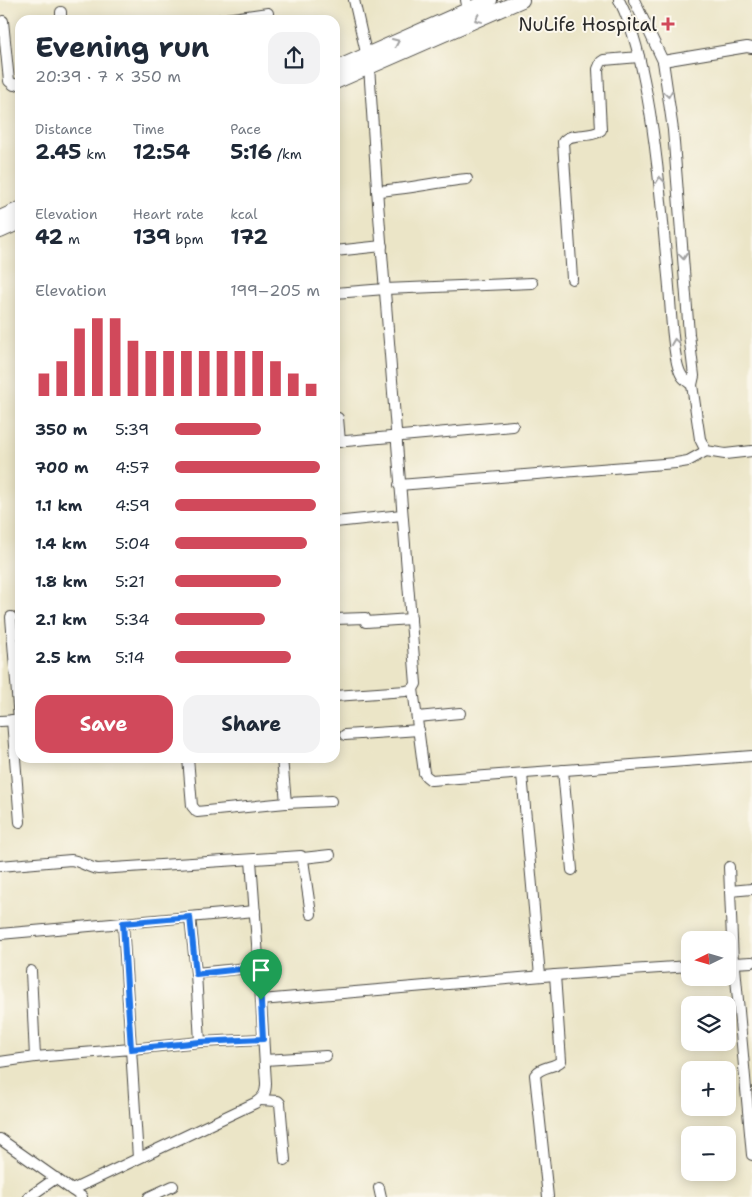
<!DOCTYPE html>
<meta charset="utf-8">
<style>
:root{--surface:#fff;--page:#f2f2f3;--text:#1f2937;--muted:#747a83;--accent:#d1495b}
body{margin:0;font-family:"Shantell Sans",sans-serif;background:var(--page);color:var(--text);height:100vh;display:flex;flex-direction:column;font-size:19px;white-space:nowrap}
*{box-sizing:border-box;margin:0}
p{font-size:16px;color:var(--muted)}
.icon{flex:none;width:28px;height:28px;fill:none;stroke:currentColor;stroke-width:2;stroke-linecap:round;stroke-linejoin:round}
.map{position:relative;flex:1;overflow:hidden}
.sheet{position:absolute;left:15px;top:15px;width:325px;height:748px;display:flex;flex-direction:column;background:var(--surface);border-radius:15px;box-shadow:0 2px 12px #0003}
.sheet>*{flex:none}
.needle{width:32px;rotate:265deg}
.tools{position:absolute;left:681px;top:931px;display:grid;gap:10px}
.tools a{display:grid;place-items:center;width:55px;height:55px;border-radius:10px;background:var(--surface);box-shadow:0 2px 12px #0003;font-size:25px}
.pin{position:absolute;display:grid;place-items:center;width:42px;height:42px;color:#fff;margin:-51px -21px;border-radius:50% 50% 50% 0;rotate:-45deg;box-shadow:0 0 5px #0007}
.pin .icon{rotate:45deg}
.round{display:grid;place-items:center;flex:none;width:52px;height:52px;border-radius:15px;background:var(--page)}
.summary{display:flex;align-items:center;justify-content:space-between;height:85px;padding:0 20px}
h1{font-size:28px;font-weight:700;line-height:38px}
.metrics{display:grid;grid-template-columns:repeat(3,1fr);gap:8px;height:85px;padding:5px 20px}
.metrics div{display:grid;align-content:center}
.metrics b{font-size:21px;font-weight:700}
.metrics small{font-size:14px;font-weight:400}
.metrics p{font-size:14px}
.chart{height:140px;padding:10px 20px}
.chart p{display:flex;justify-content:space-between}
.chart svg{width:100%;height:90px;margin-top:5px;stroke:var(--accent);stroke-width:6}
.cta{display:flex;gap:10px;margin-top:auto;padding:10px 20px}
.cta a{flex:1;height:58px;border-radius:15px;background:var(--accent);color:#fff;font-size:20px;font-weight:700;line-height:58px;text-align:center}
.cta a+a{background:var(--page);color:var(--text)}
ul{padding:0 20px;list-style:none;font-size:16px}
li{display:grid;grid-template-columns:80px 60px 1fr;align-items:center;height:38px}
li i{height:12px;border-radius:6px;background:var(--accent)}
.map>svg:first-child{display:block}
</style>
<div class="map">
<svg width="752" height="1197" viewBox="0 0 752 1197">
<rect width="100%" height="100%" fill="#fbf7ec"/>
<filter id="ink" filterUnits="userSpaceOnUse"><feTurbulence type="fractalNoise" baseFrequency=".02" numOctaves="2"/><feDisplacementMap in="SourceGraphic" scale="10" xChannelSelector="R" yChannelSelector="G"/><feConvolveMatrix kernelMatrix="1 2 1 2 8 2 1 2 1" color-interpolation-filters="sRGB"/></filter>
<filter id="wash" filterUnits="userSpaceOnUse"><feTurbulence type="fractalNoise" baseFrequency=".0096" numOctaves="4" result="noise"/><feDisplacementMap in="SourceGraphic" scale="20" xChannelSelector="R" yChannelSelector="G"/><feGaussianBlur stdDeviation="1.12" result="paint"/><feColorMatrix in="noise" values="0 0 0 0 0 0 0 0 0 0 0 0 0 0 0 0 0 1.4 0 .05"/><feComposite in="paint" operator="in"/></filter>
<g filter="url(#wash)">
<rect width="100%" height="100%" fill="#ebe5c7"/>
</g>
<g filter="url(#ink)">
<g fill="none" stroke-linecap="round" stroke-linejoin="round">
<defs>
<g id="minor">
<polyline points="466,0 468,10"/>
<path d="M619,0c15,29 22,63 28,95 11,60 15,120 21,181 3,29 3,59 9,87 3,12 5,15 15,22"/>
<polyline points="634,0 663,61 673,130 689,334 694,376 692,385 700,439 706,451 725,454 752,451"/>
<polyline points="61,12 61,20"/>
<polyline points="219,20 268,13"/>
<polyline points="3,21 9,81 14,85 20,83"/>
<polyline points="663,61 747,47 752,48"/>
<path d="M377,191c31,-2 60,-9 90,-12"/>
<polyline points="335,251 382,246"/>
<path d="M572,279l-9,-137c8,-11 28,-3 38,-12l-3,-61 3,-7 3,-2 35,-3"/>
<polyline points="335,293 385,289 532,283"/>
<polyline points="338,418 340,442"/>
<polyline points="335,442 513,426"/>
<polyline points="399,485 676,463 688,461 706,451"/>
<polyline points="335,522 402,515"/>
<polyline points="11,617 19,720"/>
<polyline points="335,619 365,618 366,622 411,619"/>
<polyline points="413,689 424,773 426,776 431,780 752,756"/>
<polyline points="335,696 406,691 413,689 416,684 378,203 369,66 354,0"/>
<polyline points="417,717 460,713"/>
<polyline points="12,720 20,822"/>
<polyline points="0,721 19,720"/>
<polyline points="345,735 419,730"/>
<polyline points="188,758 192,806 197,812 286,803 331,801"/>
<polyline points="282,758 286,803"/>
<polyline points="563,770 572,870"/>
<polyline points="522,774 540,976"/>
<polyline points="303,858 330,855"/>
<polyline points="251,860 261,1000"/>
<path d="M0,866l71,-6c10,1 17,8 27,9l203,-13 2,4 8,54"/>
<polyline points="729,867 733,963 752,962"/>
<polyline points="730,891 752,889"/>
<polyline points="190,917 196,973"/>
<polyline points="123,923 255,911"/>
<polyline points="0,934 123,923 131,1049 200,1042 263,1039"/>
<polyline points="728,963 733,963 735,967 752,1155"/>
<polyline points="31,971 35,1057"/>
<polyline points="200,1042 196,973 259,967"/>
<polyline points="265,1060 326,1056"/>
<polyline points="0,1062 35,1057 131,1049 138,1158"/>
<polyline points="260,1100 278,1101 280,1103 285,1160"/>
<polyline points="0,1139 82,1197"/>
<polyline points="379,1188 381,1197"/>
<path d="M72,1190l183,-87c9,-6 11,-10 11,-20l-5,-83 294,-25 135,-9"/>
<polyline points="29,1197 56,1178"/>
<polyline points="149,1197 173,1186"/>
<path d="M548,1197l-13,-122c6,-9 19,-7 26,-14l-6,-86"/>
</g>
<g id="highway">
<polyline points="335,69 490,0"/>
<polyline points="335,82 522,0"/>
<polyline points="0,218 20,209"/>
<polyline points="0,231 20,222"/>
</g>
</defs>
<use href="#minor" stroke="#484742" stroke-width="12"/>
<use href="#highway" stroke="#484742" stroke-width="16"/>
<use href="#minor" stroke="#fff" stroke-width="10"/>
<use href="#highway" stroke="#fff" stroke-width="14"/>
</g>
<defs><path id="oneway-chevron" d="M-2-3.5L2.5 0L-2 3.5" fill="none" stroke-width="1.6" stroke-linecap="round" stroke-linejoin="round" transform="scale(1.25)"/></defs>
<g stroke="#a0a0a0">
<use href="#oneway-chevron" transform="translate(478 19) rotate(157)"/>
<use href="#oneway-chevron" transform="translate(396 42) rotate(-24)"/>
<use href="#oneway-chevron" transform="translate(668 94) rotate(82)"/>
<use href="#oneway-chevron" transform="translate(660 180) rotate(-97)"/>
<use href="#oneway-chevron" transform="translate(683 256) rotate(85)"/>
<use href="#oneway-chevron" transform="translate(675 342) rotate(-98)"/>
</g>
</g>
<g fill="none" stroke-linecap="round" stroke-linejoin="round" filter="url(#ink)">
<defs>
<polygon id="route" points="190,917 196,974 259,967 263,1039 200,1042 131,1049 123,923"/>
</defs>
<use href="#route" stroke="#fff" stroke-width="10"/>
<use href="#route" stroke="#1a73e8" stroke-width="6"/>
</g>
<path fill="#d1495b" stroke="#fbf7ec" stroke-width="2" d="M665.5 16.5h5v5h5v5h-5v5h-5v-5h-5v-5h5z"/>
<g text-anchor="middle" stroke-width="4" stroke-linejoin="round" paint-order="stroke">
<g font-size="19" fill="#2b2b2b" stroke="#fbf7ec" text-anchor="end">
<text x="657" y="31">NuLife Hospital</text>
</g>
</g>
</svg>
<div class="tools">
<a><svg class="needle" viewBox="-14 -14 28 28"><path d="M0-13l5 13h-10z" fill="#e53935"/><path d="M0 13l5-13h-10z" fill="#747a83"/></svg></a>
<a><svg class="icon" aria-label="layers" viewBox="0 0 24 24"><path d="M12 4l9 5-9 5-9-5zM3 14l9 5 9-5"/></svg></a>
<a>+</a>
<a>−</a>
</div>
<div class="pin" style="left:261px;top:1000px;background:#1e9e55"><svg class="icon" aria-label="arrive" viewBox="0 0 24 24"><path d="M6 21V4h12l-3 4 3 4H6"/></svg></div>
<section class="sheet">
<div class="summary"><div><h1>Evening run</h1><p>20:39 · 7 × 350 m</p></div><a class="round"><svg class="icon" aria-label="share" viewBox="0 0 24 24"><path d="M12 15V3M7 8l5-5 5 5M5 13v7h14v-7"/></svg></a></div>
<div class="metrics">
<div><p>Distance</p><b>2.45<small> km</small></b></div>
<div><p>Time</p><b>12:54</b></div>
<div><p>Pace</p><b>5:16<small> /km</small></b></div>
</div>
<div class="metrics">
<div><p>Elevation</p><b>42<small> m</small></b></div>
<div><p>Heart rate</p><b>139<small> bpm</small></b></div>
<div><p>kcal</p><b>172</b></div>
</div>
<div class="chart"><p><span>Elevation</span>199–205 m</p>
<svg viewBox="0 0 160 44" preserveAspectRatio="none"><path d="M5 44V33M15 44V27M25 44V11M35 44V6M45 44V6M55 44V17M65 44V22M75 44V22M85 44V22M95 44V22M105 44V22M115 44V22M125 44V22M135 44V27M145 44V33M155 44V38"/></svg>
</div>
<ul>
<li><b>350 m</b>5:39<i style="width:59%"></i></li>
<li><b>700 m</b>4:57<i style="width:100%"></i></li>
<li><b>1.1 km</b>4:59<i style="width:97%"></i></li>
<li><b>1.4 km</b>5:04<i style="width:91%"></i></li>
<li><b>1.8 km</b>5:21<i style="width:73%"></i></li>
<li><b>2.1 km</b>5:34<i style="width:62%"></i></li>
<li><b>2.5 km</b>5:14<i style="width:80%"></i></li>
</ul>
<div class="cta"><a>Save</a><a>Share</a></div>
</section>
</div>
